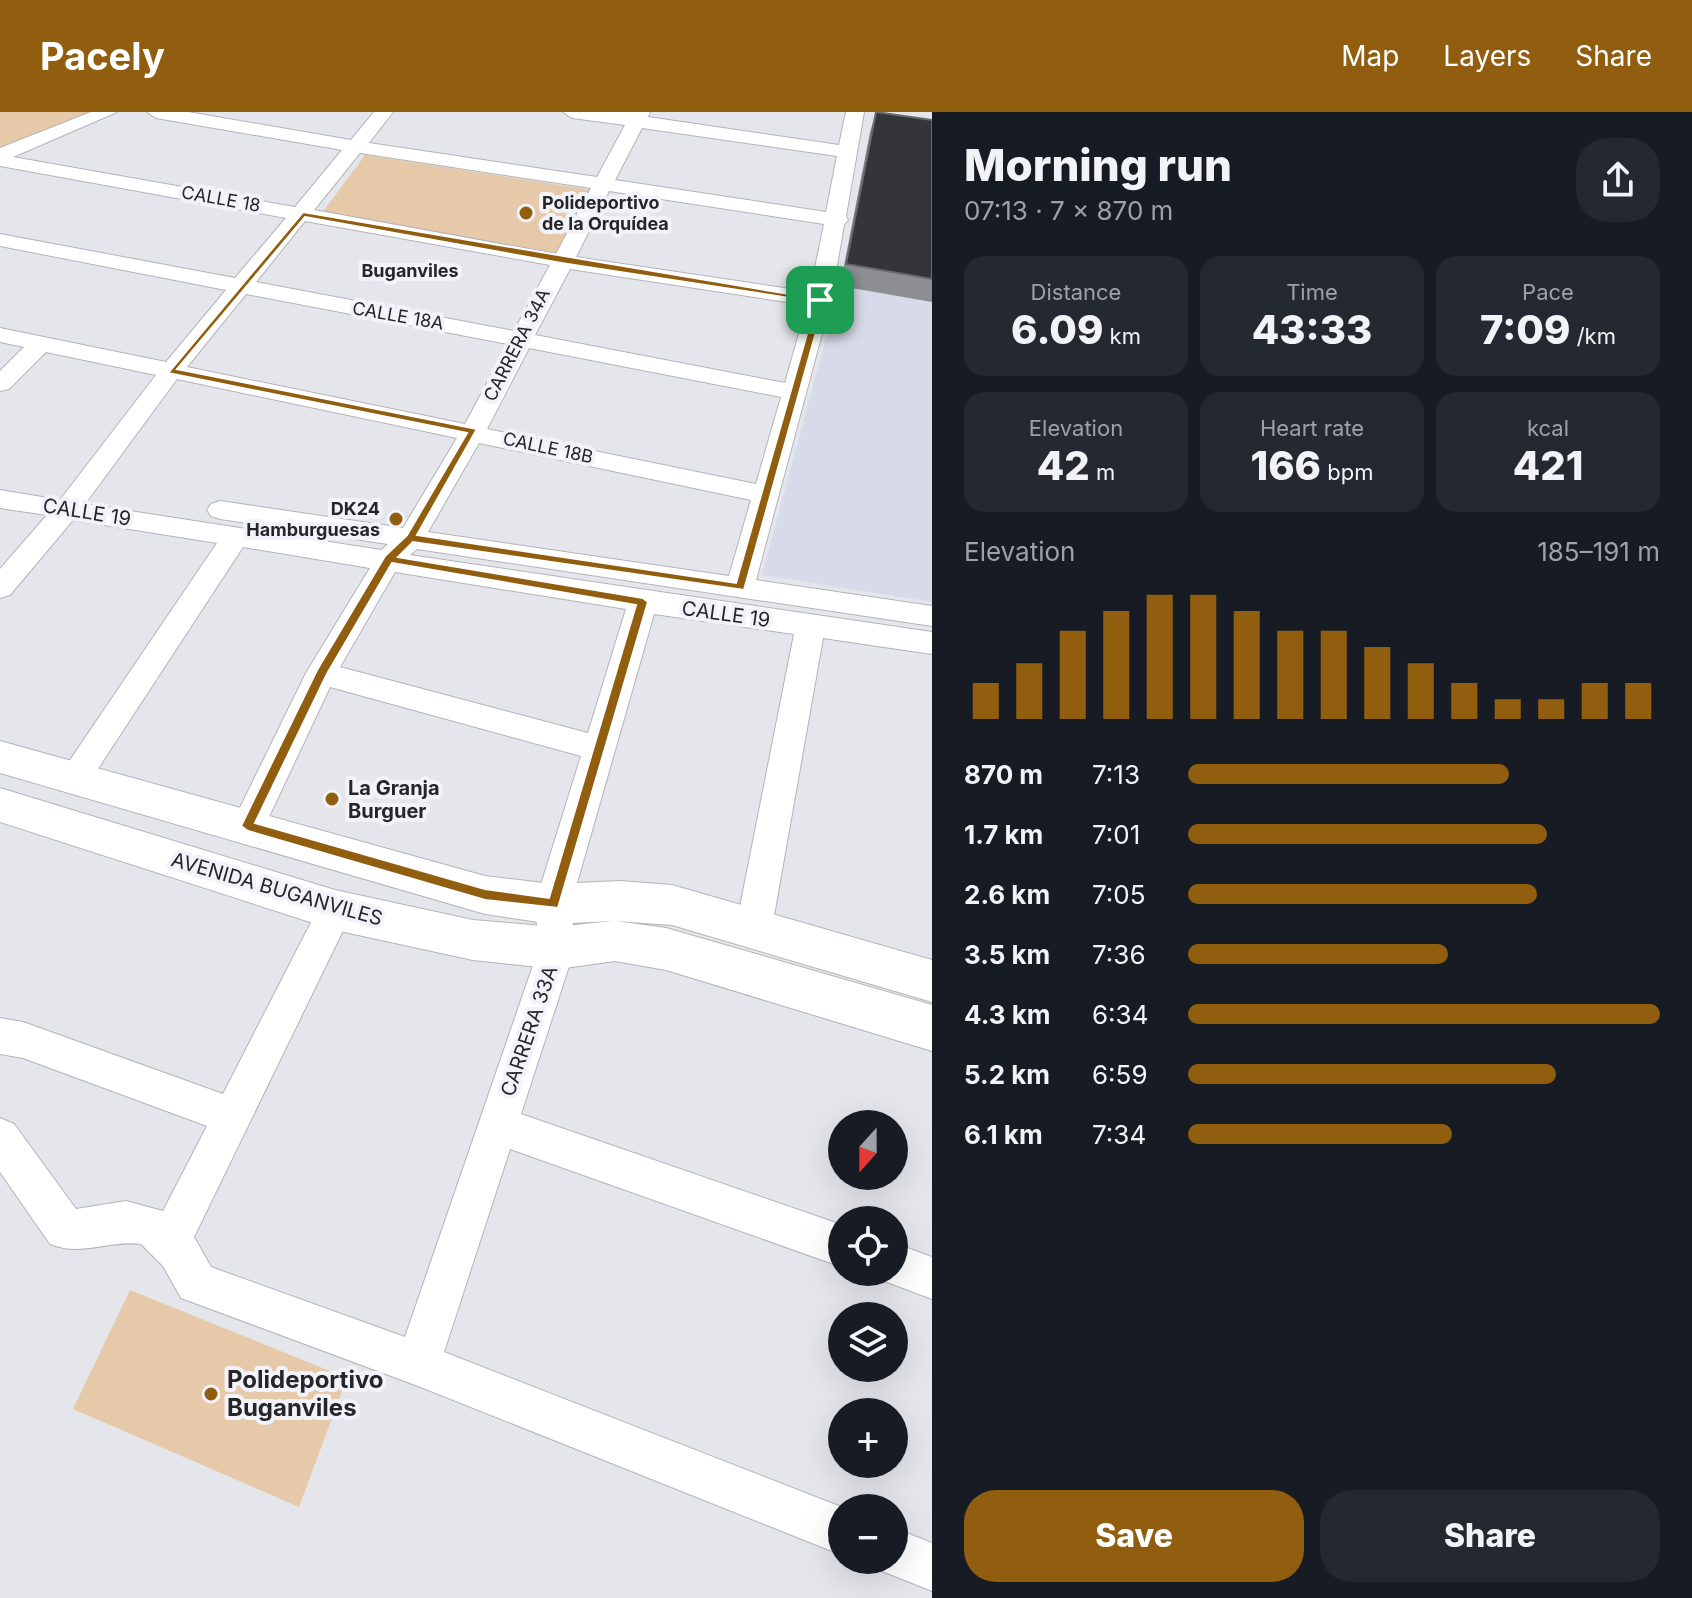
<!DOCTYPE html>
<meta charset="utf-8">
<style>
:root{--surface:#171b24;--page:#242831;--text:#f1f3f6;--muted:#9ea1a6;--accent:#915d0f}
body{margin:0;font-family:Inter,sans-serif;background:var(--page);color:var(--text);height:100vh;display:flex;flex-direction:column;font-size:30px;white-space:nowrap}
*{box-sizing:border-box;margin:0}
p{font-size:26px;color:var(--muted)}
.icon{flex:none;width:44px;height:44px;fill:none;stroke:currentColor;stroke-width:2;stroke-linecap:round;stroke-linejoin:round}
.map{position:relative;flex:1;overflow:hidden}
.details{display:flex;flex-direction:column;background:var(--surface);width:760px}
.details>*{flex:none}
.needle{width:52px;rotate:201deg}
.buttons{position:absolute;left:828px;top:998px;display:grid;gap:16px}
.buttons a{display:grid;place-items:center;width:80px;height:80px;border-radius:50%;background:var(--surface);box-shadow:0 8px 32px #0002;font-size:40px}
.pin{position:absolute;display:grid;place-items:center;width:68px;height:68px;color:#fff;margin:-34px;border-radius:16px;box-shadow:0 4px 12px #0006}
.round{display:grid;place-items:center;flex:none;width:84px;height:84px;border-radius:32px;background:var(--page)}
.summary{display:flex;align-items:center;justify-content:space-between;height:136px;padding:0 32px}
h1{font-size:44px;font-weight:800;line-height:60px}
.figures{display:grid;grid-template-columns:repeat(3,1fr);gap:12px;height:136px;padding:8px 32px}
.figures div{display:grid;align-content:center;border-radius:20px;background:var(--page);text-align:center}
.figures b{font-size:40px;font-weight:800}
.figures small{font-size:22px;font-weight:400}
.figures p{font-size:22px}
.chart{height:224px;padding:16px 32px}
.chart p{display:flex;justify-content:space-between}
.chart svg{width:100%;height:144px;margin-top:8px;stroke:var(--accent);stroke-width:6}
.action{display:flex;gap:16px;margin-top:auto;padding:16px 32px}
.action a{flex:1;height:92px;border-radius:32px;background:var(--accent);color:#fff;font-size:32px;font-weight:800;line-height:92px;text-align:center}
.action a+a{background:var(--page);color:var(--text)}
ul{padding:0 32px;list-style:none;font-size:26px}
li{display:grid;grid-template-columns:128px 96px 1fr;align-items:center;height:60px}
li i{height:20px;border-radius:10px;background:var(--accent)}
header{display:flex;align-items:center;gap:48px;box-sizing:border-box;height:112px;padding:0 40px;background:var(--accent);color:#fff}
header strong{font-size:38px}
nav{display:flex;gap:44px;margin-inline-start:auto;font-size:28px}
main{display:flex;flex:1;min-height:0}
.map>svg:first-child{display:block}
</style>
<header>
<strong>Pacely</strong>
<nav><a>Map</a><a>Layers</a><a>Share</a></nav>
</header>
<main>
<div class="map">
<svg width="932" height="1486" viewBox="0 0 932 1486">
<rect width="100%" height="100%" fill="#e5e6ec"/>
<polygon fill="#d7dae8" points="840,174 932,190 932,490 762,463"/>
<g fill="#e6c9a8">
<polygon points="0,0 90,0 0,36"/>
<polygon points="365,43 592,78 556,143 322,101"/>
<polygon points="130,1178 347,1266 299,1395 73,1297"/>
</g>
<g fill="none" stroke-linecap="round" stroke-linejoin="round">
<defs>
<g id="street">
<path d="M91,0h26l-104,45 282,50 47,-57 -186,-32 -9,-6h41l163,28 23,-28h19l-24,31 228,34 28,-52 -53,-7 -9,-6h87l-2,5 191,28 7,-33h18l-18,104 2,4 -4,5 -13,75 -75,280 176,26v20l-515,-77 -7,6 522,77v22l-109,-16 -51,289 -5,11 -13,5 -13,-5 -5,-11 58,-293 -140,-20 -83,290 4,44 -54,166 321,111v42l-332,-118 -66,203 400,156 -2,47 -424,-169 -237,-88 -18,-32 -22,-22c-33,-4 -59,13 -91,0l-50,-72v-54l14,6 62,85 50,-8 37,10 44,-85 -184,-68 -23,-4v-36l23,4 200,72 100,-195 12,-4 12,4 6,11 -159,327 17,30 194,70 134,-389 -4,-44 46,-148 -251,-69 -70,149 -12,4 -12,-4 -5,-10 75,-153 64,-105 -127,-21 -157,240 -11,4 -11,-4 -5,-9 5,-9 153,-226 -144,-23 -63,75 -10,3v-29l47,-54 -47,-7v-18l60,10 96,-125 -110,-23 -37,37 -9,2v-20l24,-24 -24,-5v-14l166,34 60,-72 -226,-44v-12l235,44 51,-60 -286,-52v-18zM642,16l195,28 -11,56 -211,-32zM360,41l231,35 -35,66 -242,-44zM609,79l215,33 -14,68 -234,-35zM305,109l245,44 -36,66 -258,-49zM570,157l237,36 -22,78 -250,-48zM246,182l262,50 -43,80 -278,-57zM529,236l252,49 -25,87 -269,-55zM177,267l280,59 -54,90 -183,-27 -9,3 -4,6 4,6 9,3 168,25 -7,6 -296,-46zM479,331l272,57 -22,76 -301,-44zM395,460l231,37 -38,124 -248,-66z"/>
<polygon points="894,1131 932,1145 932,1187 879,1167 876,1160 894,1160"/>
<polygon points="894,1416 932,1431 932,1479 877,1457 873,1448 894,1448"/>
</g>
<polygon id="secondary" points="0,629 485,764 553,772 621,769 672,773 932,848 932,890 672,813 616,809 666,816 932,893 932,939 666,858 615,849 557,857 473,848 335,818 0,710 0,676 335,778 473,808 557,815 612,809 553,812 485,802 0,661"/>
</defs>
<use href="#street" stroke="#b3b4ba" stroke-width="2"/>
<use href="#secondary" stroke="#b3b4ba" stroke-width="2"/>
<use href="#street" fill="#fff" fill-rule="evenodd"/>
<use href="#secondary" fill="#fff" fill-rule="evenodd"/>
</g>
<polygon fill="#8c8e92" points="876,0 932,8 932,190 840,174 870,20"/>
<polygon fill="#333539" stroke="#686a6f" stroke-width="2" points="876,0 932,8 932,167 846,152"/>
<path fill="#915d0f" stroke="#fff" stroke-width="2" fill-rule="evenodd" d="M303,100l522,88 -81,290 -331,-48 -15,15 245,41 5,4 -90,306 -73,-8 -237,-69 -7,-5 76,-156 68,-114 22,-21 60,-102 -299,-60zM305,105l256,46 255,39 -80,281 -319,-48 60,-106 -300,-60zM392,451l244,42 -87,293 -64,-9 -230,-66 72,-149z"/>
<g fill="#915d0f" stroke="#f2f3fa" stroke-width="3">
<circle cx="526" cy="101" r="8"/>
<circle cx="396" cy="407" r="8"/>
<circle cx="332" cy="687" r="8"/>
<circle cx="211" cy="1282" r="8"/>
</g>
<g text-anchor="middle" stroke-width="8" stroke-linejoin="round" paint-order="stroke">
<g font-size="18" fill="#262628" stroke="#f2f3fa">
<text transform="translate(221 87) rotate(10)" y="6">CALLE 18</text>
<text transform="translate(398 204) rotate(10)" y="6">CALLE 18A</text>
<text transform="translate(517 233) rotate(-63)" y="6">CARRERA 34A</text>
<text transform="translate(548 336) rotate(12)" y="6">CALLE 18B</text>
</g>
<g font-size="18" font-weight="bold" fill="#262628" stroke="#f2f3fa" text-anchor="start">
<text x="542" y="97">Polideportivo<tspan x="542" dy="21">de la Orquídea</tspan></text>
<text x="380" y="403" text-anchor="end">DK24<tspan x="380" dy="21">Hamburguesas</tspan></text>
</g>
<g font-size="18" font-weight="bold" fill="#262628" stroke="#f2f3fa">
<text x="410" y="165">Buganviles</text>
</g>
<g font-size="20" fill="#262628" stroke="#f2f3fa">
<text transform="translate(87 400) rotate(9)" y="7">CALLE 19</text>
<text transform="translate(726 502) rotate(8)" y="7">CALLE 19</text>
<text transform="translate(277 777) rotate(16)" y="7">AVENIDA BUGANVILES</text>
<text transform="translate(529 919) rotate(-71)" y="7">CARRERA 33A</text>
</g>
<g font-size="20" font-weight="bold" fill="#262628" stroke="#f2f3fa" text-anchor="start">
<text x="348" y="683">La Granja<tspan x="348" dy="23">Burguer</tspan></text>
</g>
<g font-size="24" font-weight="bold" fill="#262628" stroke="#f2f3fa" text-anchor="start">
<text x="227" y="1276">Polideportivo<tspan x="227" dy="28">Buganviles</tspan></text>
</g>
</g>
</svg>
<div class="buttons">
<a><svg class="needle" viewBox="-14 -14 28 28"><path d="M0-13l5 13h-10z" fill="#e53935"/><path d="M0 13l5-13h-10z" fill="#9ea1a6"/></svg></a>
<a><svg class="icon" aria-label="locate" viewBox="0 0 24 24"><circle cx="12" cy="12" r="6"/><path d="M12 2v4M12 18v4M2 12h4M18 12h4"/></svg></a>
<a><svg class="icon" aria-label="layers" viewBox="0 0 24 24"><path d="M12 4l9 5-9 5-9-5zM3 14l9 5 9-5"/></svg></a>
<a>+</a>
<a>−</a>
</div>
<div class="pin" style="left:820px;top:188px;background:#1e9e55"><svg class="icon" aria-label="arrive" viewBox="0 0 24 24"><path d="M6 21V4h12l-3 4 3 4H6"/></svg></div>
</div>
<section class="details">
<div class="summary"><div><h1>Morning run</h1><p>07:13 · 7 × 870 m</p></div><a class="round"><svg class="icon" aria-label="share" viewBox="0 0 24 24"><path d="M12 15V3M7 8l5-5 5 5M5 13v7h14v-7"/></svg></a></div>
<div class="figures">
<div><p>Distance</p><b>6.09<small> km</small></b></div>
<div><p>Time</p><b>43:33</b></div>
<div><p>Pace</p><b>7:09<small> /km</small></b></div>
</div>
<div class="figures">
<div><p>Elevation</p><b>42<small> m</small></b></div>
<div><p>Heart rate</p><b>166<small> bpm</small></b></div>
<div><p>kcal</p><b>421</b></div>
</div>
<div class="chart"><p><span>Elevation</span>185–191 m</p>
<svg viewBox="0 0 160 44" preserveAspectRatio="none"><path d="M5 44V33M15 44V27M25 44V17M35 44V11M45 44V6M55 44V6M65 44V11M75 44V17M85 44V17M95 44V22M105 44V27M115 44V33M125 44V38M135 44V38M145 44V33M155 44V33"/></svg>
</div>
<ul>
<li><b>870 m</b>7:13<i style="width:68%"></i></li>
<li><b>1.7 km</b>7:01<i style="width:76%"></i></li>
<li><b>2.6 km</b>7:05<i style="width:74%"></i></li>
<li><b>3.5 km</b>7:36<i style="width:55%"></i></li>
<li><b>4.3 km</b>6:34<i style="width:100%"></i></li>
<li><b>5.2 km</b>6:59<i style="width:78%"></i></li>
<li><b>6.1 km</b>7:34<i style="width:56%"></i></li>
</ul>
<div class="action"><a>Save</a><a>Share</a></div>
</section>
</main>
